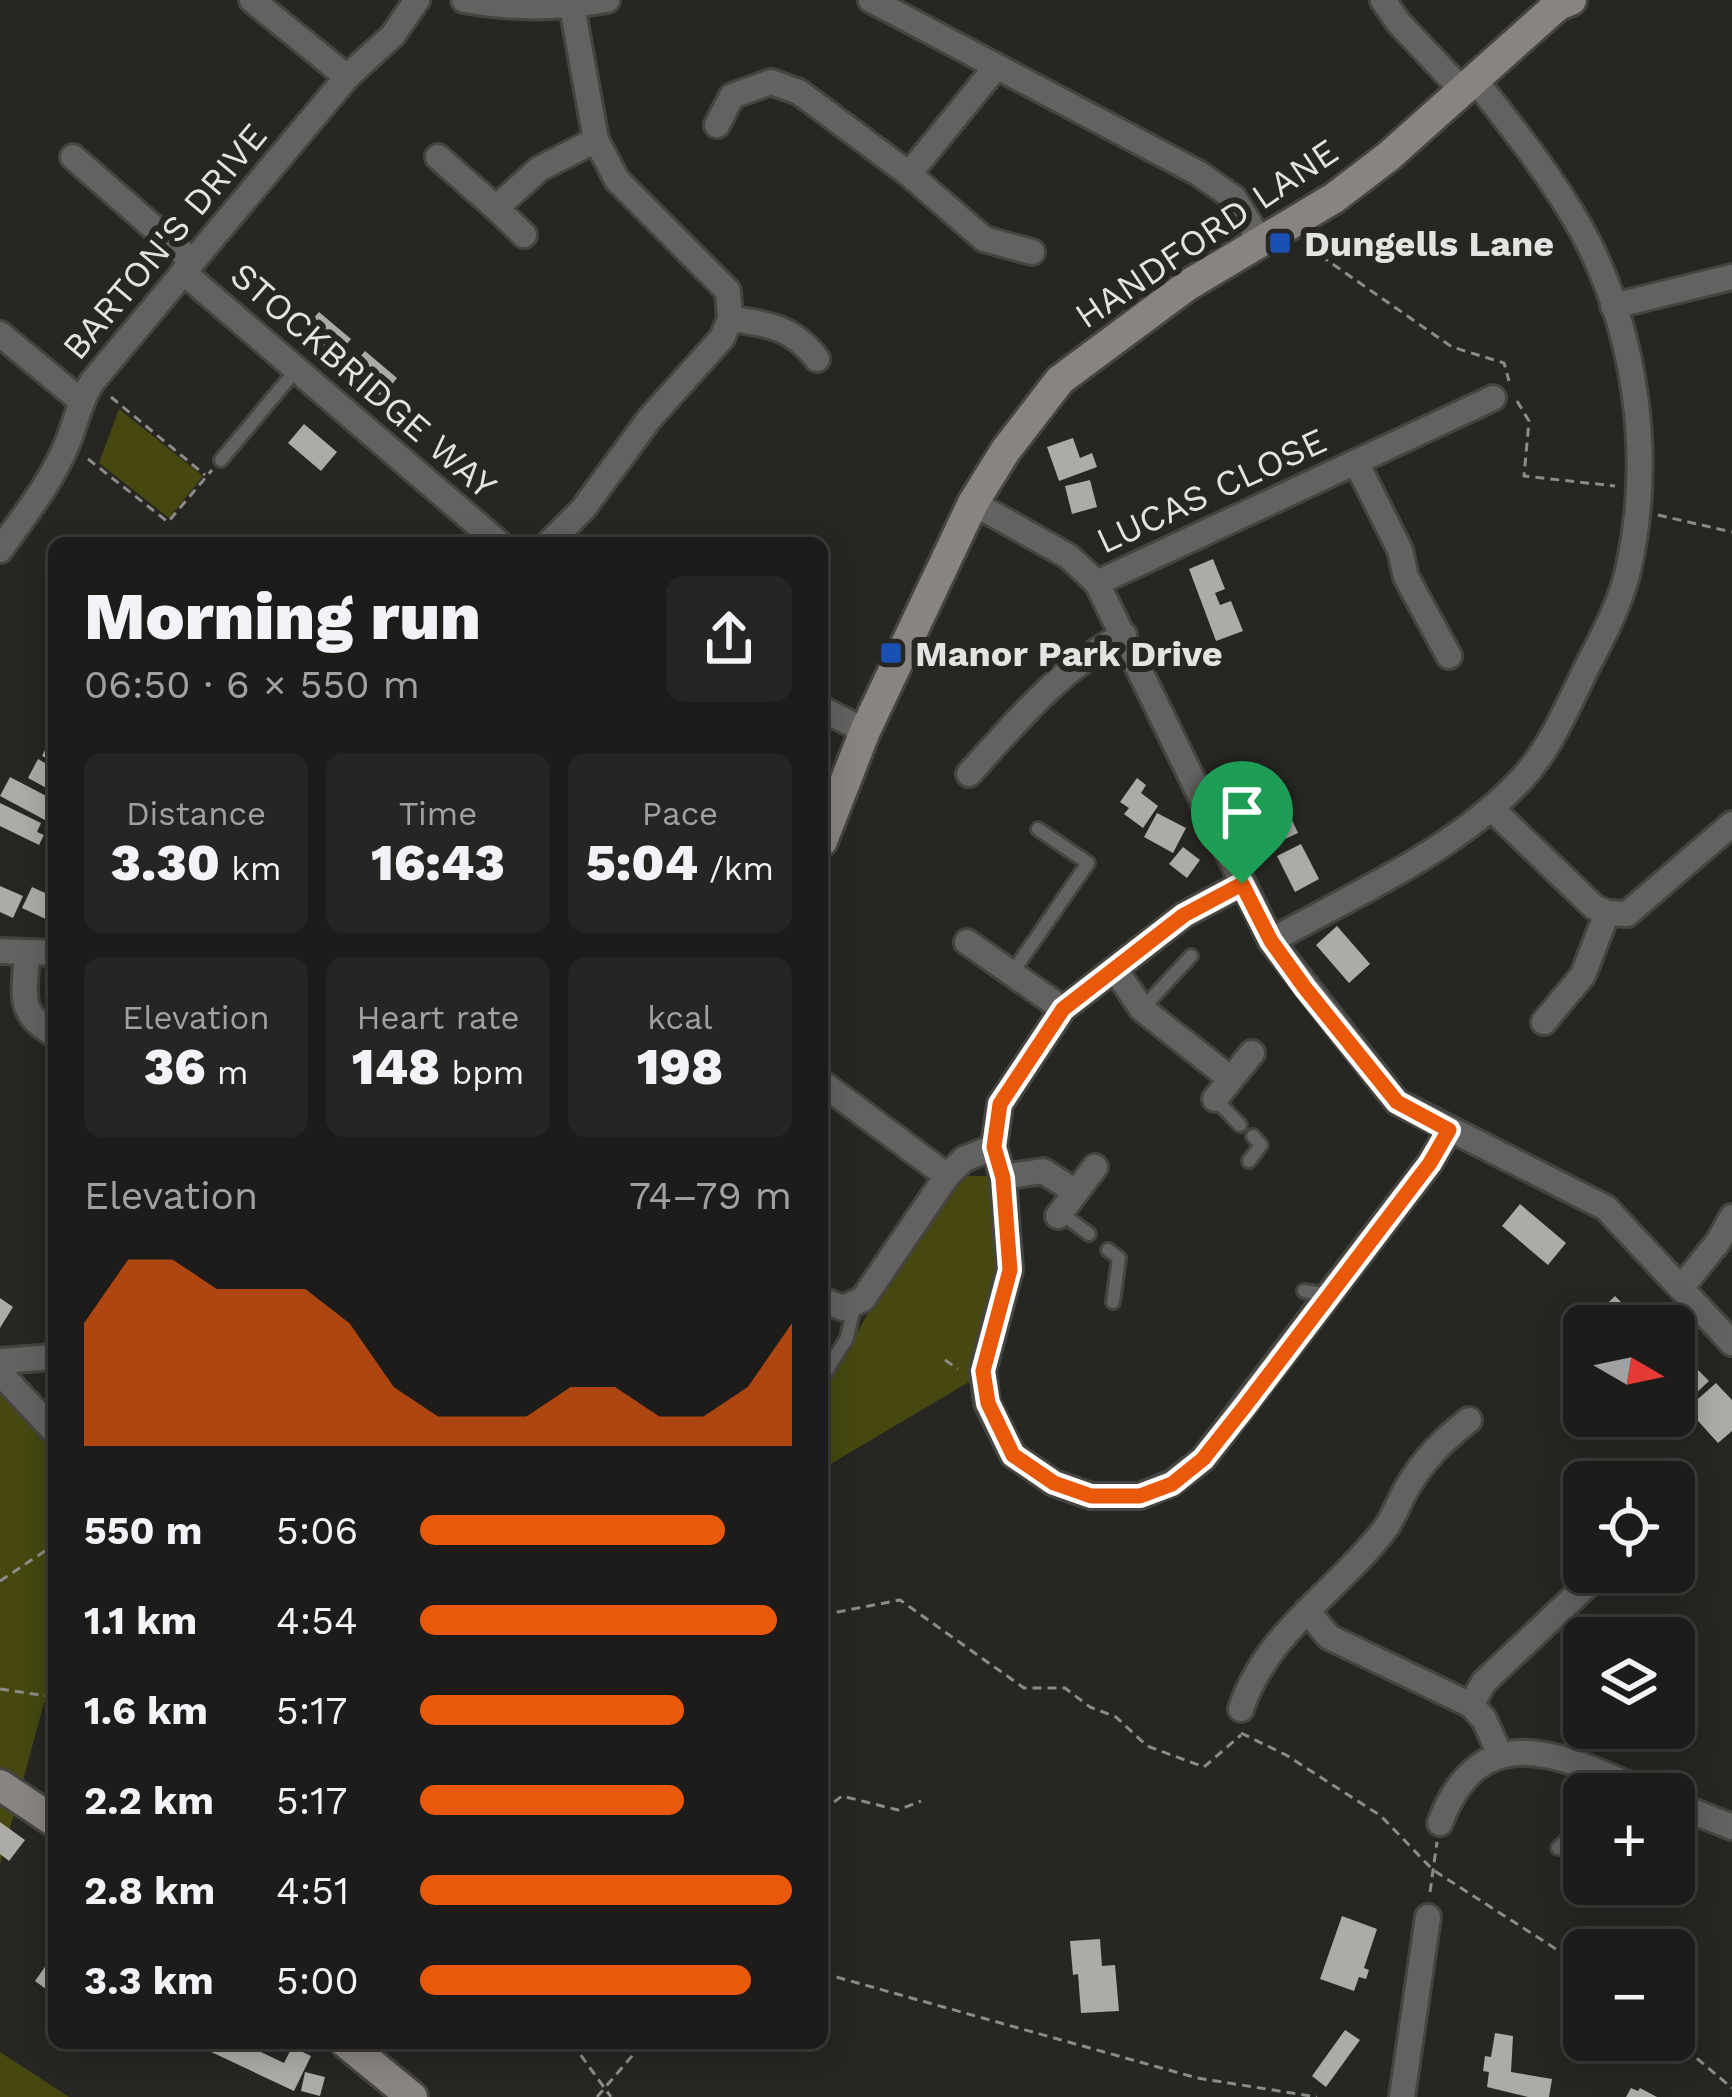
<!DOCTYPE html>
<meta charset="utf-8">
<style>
:root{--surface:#1d1c1a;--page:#252523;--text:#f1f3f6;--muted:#a0a1a2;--line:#3b3a39;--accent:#ea580c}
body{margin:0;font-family:"Work Sans",sans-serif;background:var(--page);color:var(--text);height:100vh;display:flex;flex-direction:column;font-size:45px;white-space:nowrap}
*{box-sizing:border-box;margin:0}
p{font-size:39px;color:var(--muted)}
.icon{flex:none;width:66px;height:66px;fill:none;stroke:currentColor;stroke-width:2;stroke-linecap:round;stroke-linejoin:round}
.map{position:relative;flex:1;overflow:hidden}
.panel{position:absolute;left:48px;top:537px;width:780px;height:1512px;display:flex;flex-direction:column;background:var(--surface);border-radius:18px;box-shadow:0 6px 30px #0003,0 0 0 3px var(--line)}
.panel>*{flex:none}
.needle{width:78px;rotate:99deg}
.fabs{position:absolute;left:1563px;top:1305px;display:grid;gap:24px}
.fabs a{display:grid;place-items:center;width:132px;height:132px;border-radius:18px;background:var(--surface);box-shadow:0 6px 30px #0003,0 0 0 3px var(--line);font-size:60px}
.pin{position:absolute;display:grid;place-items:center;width:102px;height:102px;color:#fff;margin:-123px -51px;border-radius:50% 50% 50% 0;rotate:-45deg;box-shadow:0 0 12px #0007}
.pin .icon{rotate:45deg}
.round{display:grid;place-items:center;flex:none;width:126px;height:126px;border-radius:18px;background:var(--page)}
.summary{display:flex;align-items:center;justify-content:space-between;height:204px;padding:0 36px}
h1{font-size:66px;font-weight:800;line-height:90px}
.figures{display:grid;grid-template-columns:repeat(3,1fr);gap:18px;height:204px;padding:12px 36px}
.figures div{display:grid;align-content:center;border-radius:18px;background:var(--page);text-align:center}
.figures b{font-size:51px;font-weight:800}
.figures small{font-size:33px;font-weight:400}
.figures p{font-size:33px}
.chart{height:336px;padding:24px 36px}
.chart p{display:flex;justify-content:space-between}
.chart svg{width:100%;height:216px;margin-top:12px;fill:var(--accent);opacity:.7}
ul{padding:0 36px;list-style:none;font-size:39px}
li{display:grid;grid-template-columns:192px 144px 1fr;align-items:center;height:90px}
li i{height:30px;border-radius:15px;background:var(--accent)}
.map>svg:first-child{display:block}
</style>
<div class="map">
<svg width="1732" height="2097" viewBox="0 0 1732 2097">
<rect width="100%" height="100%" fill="#272623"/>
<g fill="#464810">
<polygon points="119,409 203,476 169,518 99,463"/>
<polygon points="960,1176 992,1176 1000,1278 980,1331 969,1382 822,1469 822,1396 867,1315"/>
<polygon points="0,1372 54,1425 54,1693 44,1703 0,1865"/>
<polygon points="0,2052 69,2097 0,2097"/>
</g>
<g fill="#adaba7">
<polygon points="319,312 351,339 336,357 303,330"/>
<polygon points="365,351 397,378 382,397 349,370"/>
<polygon points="304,424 337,452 321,471 288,443"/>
<polygon points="1073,438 1080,458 1092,453 1097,467 1059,481 1047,447"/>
<polygon points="1090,480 1097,507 1072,514 1065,486"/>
<polygon points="1213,559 1225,589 1215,593 1220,605 1231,601 1243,631 1216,641 1189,569"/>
<polygon points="54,732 54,762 42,756"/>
<polygon points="38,759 54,768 54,792 28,778"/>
<polygon points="10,777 54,800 45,820 0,796"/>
<polygon points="1137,778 1146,785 1141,793 1158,806 1143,828 1124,814 1129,808 1120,802"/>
<polygon points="1281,796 1298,833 1272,845 1255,809"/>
<polygon points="0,803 41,823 37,832 44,835 39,845 0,826"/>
<polygon points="1157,813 1186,828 1173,853 1144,837"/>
<polygon points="1301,844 1319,879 1295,892 1277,856"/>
<polygon points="1183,847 1200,860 1187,878 1169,864"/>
<polygon points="0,886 23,896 13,918 0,912"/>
<polygon points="32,887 54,897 50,921 22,908"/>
<polygon points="1337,926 1370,964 1349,983 1316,945"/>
<polygon points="1520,1204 1566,1243 1548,1265 1502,1226"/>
<polygon points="1615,1296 1645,1326 1601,1326 1593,1318"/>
<polygon points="0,1298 13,1307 0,1328"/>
<polygon points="1674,1346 1709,1381 1694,1395 1698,1399 1716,1383 1732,1400 1732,1431 1718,1443 1690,1412 1688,1415 1674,1400"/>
<polygon points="0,1822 25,1840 9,1861 0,1854"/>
<polygon points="1342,1916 1377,1929 1364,1968 1369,1970 1366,1979 1359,1977 1354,1991 1320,1979"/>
<polygon points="1100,1939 1102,1966 1115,1965 1119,2011 1081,2013 1078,1974 1073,1975 1070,1941"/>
<polygon points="54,1954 54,1995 35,1981"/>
<polygon points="1345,2030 1360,2040 1326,2087 1312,2076"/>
<polygon points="1495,2033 1513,2036 1511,2072 1552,2079 1549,2097 1528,2097 1487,2087 1489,2072 1483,2071 1485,2056 1491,2057"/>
<polygon points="192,2043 242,2043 284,2063 292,2047 311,2056 294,2091"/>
<polygon points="305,2072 325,2077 320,2096 301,2091"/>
<polygon points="1631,2088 1638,2091 1640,2088 1657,2097 1626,2097"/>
</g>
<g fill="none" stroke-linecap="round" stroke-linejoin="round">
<defs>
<g id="lane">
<polyline points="221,460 296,370"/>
<polyline points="1012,973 1088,863 1038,829"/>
<polyline points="1143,1008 1191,956"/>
<polyline points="1215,1099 1240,1125"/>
<polyline points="1249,1161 1261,1145 1253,1136"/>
<polyline points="1061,1213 1089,1234"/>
<polyline points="1108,1250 1119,1258 1113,1302"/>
<polyline points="1304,1291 1329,1295"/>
<polyline points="822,1378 847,1338 854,1306"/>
<polyline points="1590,1794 1599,1773"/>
<polyline points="1558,1848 1573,1834 1584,1807"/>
</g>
<g id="street">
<polyline points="252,0 347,77"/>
<path d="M464,0c48,9 96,8 143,0"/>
<polyline points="871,0 1198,173 1234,198 1261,242"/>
<polyline points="1383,0 1398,22 1463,91"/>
<polyline points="717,125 732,96 771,82 799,92 909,174 996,67"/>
<polyline points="73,157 192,261"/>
<polyline points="438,157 496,208 539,169 596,140"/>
<polyline points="909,174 984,239 1032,252"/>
<polyline points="496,208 524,235"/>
<polyline points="183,272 499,543"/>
<polyline points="1613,306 1732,277"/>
<path d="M730,319c37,4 64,9 87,40"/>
<polyline points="0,334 80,400"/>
<polyline points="1356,462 1493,398"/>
<polyline points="973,503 1068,556 1097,583 1271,941 1397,1102 1606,1208 1732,1343"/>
<polyline points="549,543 583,509 650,418 722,338 730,319 728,291 617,180 596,140 572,6"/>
<path d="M0,550c24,-34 51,-67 67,-106 9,-21 12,-42 25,-62l255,-305 46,-42 24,-35"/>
<polyline points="1097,583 1356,462 1400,550 1406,577 1449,656"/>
<polyline points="822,709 865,731"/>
<path d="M969,774c47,-52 92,-107 155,-139"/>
<polyline points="1491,808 1594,907 1607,913 1627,914 1732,824"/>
<polyline points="1242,884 1184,915 1063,1009 1000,1104 994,1147 1003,1177 1010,1270 983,1371 987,1403 1013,1455 1054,1483 1091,1496 1140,1496 1172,1483 1203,1459 1430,1163 1449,1130"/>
<path d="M1271,941c83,-47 179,-88 246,-157 32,-32 50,-76 70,-117 16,-31 35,-66 42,-101 24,-111 7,-237 -48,-337 -29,-52 -69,-102 -106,-149"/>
<polyline points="967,942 1063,1009"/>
<polyline points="0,951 54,953"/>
<path d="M27,954c-2,39 -11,59 27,80"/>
<polyline points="1116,971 1142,1009 1231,1079"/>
<polyline points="1544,1022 1583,975 1607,913"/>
<polyline points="822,1083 947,1176"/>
<polyline points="1215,1099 1252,1053"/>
<polyline points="1003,1177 1043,1171 1076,1192"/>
<polyline points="1058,1216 1095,1167"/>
<polyline points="1681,1288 1718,1242 1732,1217"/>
<polyline points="822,1300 843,1308 863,1299 947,1176 964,1159 994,1147"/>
<polyline points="0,1361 54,1357"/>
<polyline points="0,1373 54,1431"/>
<polyline points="1307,1611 1329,1637 1471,1705 1484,1719 1500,1755"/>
<polyline points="1471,1705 1484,1682 1601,1572"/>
<path d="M1241,1709c25,-77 97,-118 144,-180 9,-12 14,-28 22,-41 16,-28 36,-48 62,-68"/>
<polyline points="1674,1804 1732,1827"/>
<path d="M1440,1823c43,-114 130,-63 210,-29"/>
<polyline points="1402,2097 1428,1917"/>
</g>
<g id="secondary">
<polyline points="822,841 865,731 973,503 1006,450 1060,380 1188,285 1334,198 1389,156 1558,5 1571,0"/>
<polyline points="0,1785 54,1821"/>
<polyline points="346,2043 412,2097"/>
</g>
</defs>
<use href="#lane" stroke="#454441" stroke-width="18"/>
<use href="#street" stroke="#454441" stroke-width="30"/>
<use href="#secondary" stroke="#454441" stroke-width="36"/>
<g stroke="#8c8b89" stroke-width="3" stroke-dasharray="9 6" stroke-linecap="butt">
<polyline points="1311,244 1321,256 1452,347 1504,363 1509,381"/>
<polyline points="111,397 205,475"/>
<polyline points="1517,401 1529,421 1524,476 1615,486"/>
<polyline points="88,459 168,522 212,470"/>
<polyline points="1658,515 1732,532"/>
<polyline points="945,1360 958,1369"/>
<polyline points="0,1581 54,1545"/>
<polyline points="822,1615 900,1600 1024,1688 1065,1688 1090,1707 1116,1717 1147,1746 1204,1767 1241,1735"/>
<polyline points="0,1689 54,1697"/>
<polyline points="1241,1733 1286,1755 1381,1816 1433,1870 1584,1967"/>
<polyline points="822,1811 842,1796 898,1810 921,1801"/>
<polyline points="1430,1892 1437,1842"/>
<polyline points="822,1973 1197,2078 1317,2097"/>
<polyline points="1674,2039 1732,2088"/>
<polyline points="572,2043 611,2097"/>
<polyline points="597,2097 632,2056 637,2043"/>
</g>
<use href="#lane" stroke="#646261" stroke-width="12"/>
<use href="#street" stroke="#646261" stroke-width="24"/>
<use href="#secondary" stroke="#878482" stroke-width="30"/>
</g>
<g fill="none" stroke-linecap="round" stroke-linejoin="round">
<defs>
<polygon id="route" points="1242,884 1271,941 1305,988 1397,1102 1449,1130 1430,1163 1245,1406 1203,1459 1172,1484 1140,1496 1091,1496 1054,1483 1013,1455 988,1403 983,1371 1010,1270 1003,1178 994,1147 1000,1104 1063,1009 1184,915"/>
</defs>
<use href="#route" stroke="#fff" stroke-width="24"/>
<use href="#route" stroke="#ea580c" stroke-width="15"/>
</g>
<g fill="#1a4fb4" stroke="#272623" stroke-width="4.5">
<rect x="1268" y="231" width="24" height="24" rx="6"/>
<rect x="879" y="641" width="24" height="24" rx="6"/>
</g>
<g text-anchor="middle" stroke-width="12" stroke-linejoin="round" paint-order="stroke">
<g font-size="36" fill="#e4e3e1" stroke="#272623">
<text transform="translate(1206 233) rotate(-34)" y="13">HANDFORD LANE</text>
<text transform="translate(164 241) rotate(-50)" y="13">BARTON'S DRIVE</text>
<text transform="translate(364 380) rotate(41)" y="13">STOCKBRIDGE WAY</text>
<text transform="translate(1211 490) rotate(-25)" y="13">LUCAS CLOSE</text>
</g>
<g font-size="36" font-weight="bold" fill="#e4e3e1" stroke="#272623" text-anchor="start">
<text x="1304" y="256">Dungells Lane</text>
<text x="915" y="666">Manor Park Drive</text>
</g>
</g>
</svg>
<div class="fabs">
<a><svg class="needle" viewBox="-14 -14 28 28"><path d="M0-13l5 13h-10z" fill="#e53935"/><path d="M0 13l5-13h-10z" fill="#a0a1a2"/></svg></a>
<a><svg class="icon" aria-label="locate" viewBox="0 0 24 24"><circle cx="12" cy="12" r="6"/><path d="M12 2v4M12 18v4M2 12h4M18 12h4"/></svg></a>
<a><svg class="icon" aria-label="layers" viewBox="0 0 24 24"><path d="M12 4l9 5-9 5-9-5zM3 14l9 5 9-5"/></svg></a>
<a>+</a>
<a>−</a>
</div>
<div class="pin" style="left:1242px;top:884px;background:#1e9e55"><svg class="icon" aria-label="arrive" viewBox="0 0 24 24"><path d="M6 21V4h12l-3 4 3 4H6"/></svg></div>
<section class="panel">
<div class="summary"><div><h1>Morning run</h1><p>06:50 · 6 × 550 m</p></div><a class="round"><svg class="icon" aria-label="share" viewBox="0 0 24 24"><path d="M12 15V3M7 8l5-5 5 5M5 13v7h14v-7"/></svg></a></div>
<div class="figures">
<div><p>Distance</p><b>3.30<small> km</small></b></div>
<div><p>Time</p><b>16:43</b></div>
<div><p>Pace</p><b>5:04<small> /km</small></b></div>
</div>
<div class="figures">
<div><p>Elevation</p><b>36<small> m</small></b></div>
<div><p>Heart rate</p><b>148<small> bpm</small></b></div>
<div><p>kcal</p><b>198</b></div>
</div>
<div class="chart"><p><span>Elevation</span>74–79 m</p>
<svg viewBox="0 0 160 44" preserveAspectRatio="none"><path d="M0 44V19L10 6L20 6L30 12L40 12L50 12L60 19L70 32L80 38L90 38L100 38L110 32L120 32L130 38L140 38L150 32L160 19V44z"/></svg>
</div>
<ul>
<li><b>550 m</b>5:06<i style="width:82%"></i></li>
<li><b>1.1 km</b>4:54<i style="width:96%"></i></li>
<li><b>1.6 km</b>5:17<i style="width:71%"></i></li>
<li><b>2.2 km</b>5:17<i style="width:71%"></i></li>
<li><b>2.8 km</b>4:51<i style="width:100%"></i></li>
<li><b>3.3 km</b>5:00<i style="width:89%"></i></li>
</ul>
</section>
</div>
